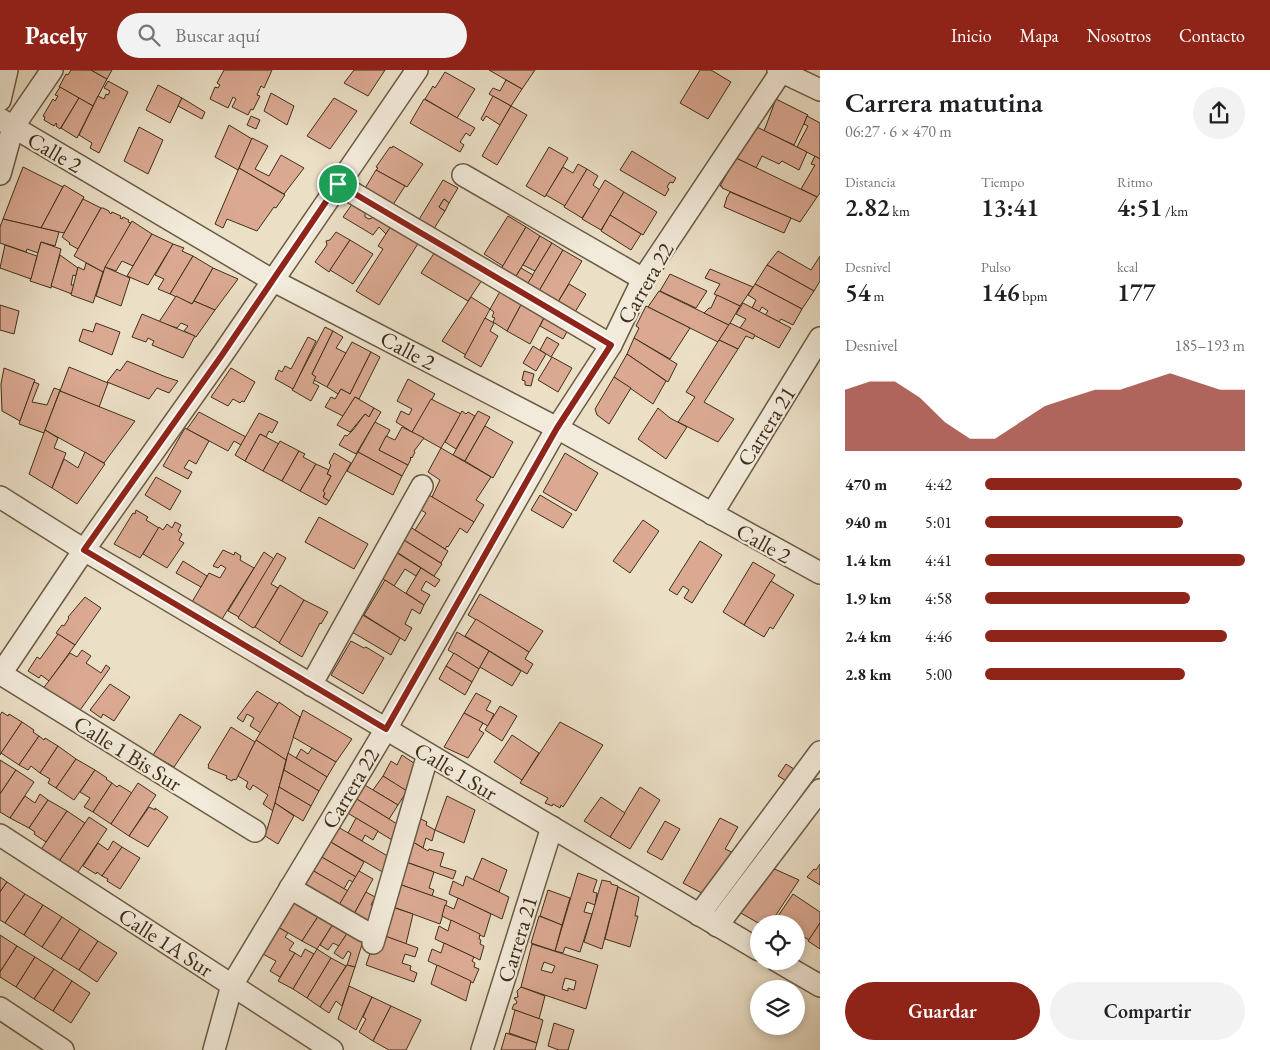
<!DOCTYPE html>
<html lang="es">
<meta charset="utf-8">
<style>
:root{--surface:#fff;--page:#f2f2f2;--text:#202124;--muted:#757577;--accent:#8f2418}
body{margin:0;font-family:"EB Garamond",serif;background:var(--page);color:var(--text);height:100vh;display:flex;flex-direction:column;font-size:19px;white-space:nowrap}
*{box-sizing:border-box;margin:0}
p{font-size:16px;color:var(--muted)}
.icon{flex:none;width:28px;height:28px;fill:none;stroke:currentColor;stroke-width:2;stroke-linecap:round;stroke-linejoin:round}
.map{position:relative;flex:1;overflow:hidden}
.sheet{display:flex;flex-direction:column;background:var(--surface);width:450px}
.sheet>*{flex:none}
.fabs{position:absolute;left:750px;top:845px;display:grid;gap:10px}
.fabs a{display:grid;place-items:center;width:55px;height:55px;border-radius:50%;background:var(--surface);box-shadow:0 2px 8px #0003;font-size:25px}
.pin{position:absolute;display:grid;place-items:center;width:42px;height:42px;color:#fff;margin:-21px;border:2px solid #fff;border-radius:50%;box-shadow:0 1px 5px #0007}
.round{display:grid;place-items:center;flex:none;width:52px;height:52px;border-radius:26px;background:var(--page)}
.headline{display:flex;align-items:center;justify-content:space-between;height:85px;padding:0 25px}
h1{font-size:28px;font-weight:600;line-height:38px}
.figures{display:grid;grid-template-columns:repeat(3,1fr);gap:8px;height:85px;padding:5px 25px}
.figures div{display:grid;align-content:center}
.figures b{font-size:25px;font-weight:600}
.figures small{font-size:14px;font-weight:400}
.figures p{font-size:14px}
.chart{height:140px;padding:10px 25px}
.chart p{display:flex;justify-content:space-between}
.chart svg{width:100%;height:90px;margin-top:5px;fill:var(--accent);opacity:.7}
.button{display:flex;gap:10px;margin-top:auto;padding:10px 25px}
.button a{flex:1;height:58px;border-radius:30px;background:var(--accent);color:#fff;font-size:20px;font-weight:600;line-height:58px;text-align:center}
.button a+a{background:var(--page);color:var(--text)}
ul{padding:0 25px;list-style:none;font-size:16px}
li{display:grid;grid-template-columns:80px 60px 1fr;align-items:center;height:38px}
li i{height:12px;border-radius:6px;background:var(--accent)}
header{display:flex;align-items:center;gap:30px;box-sizing:border-box;height:70px;padding:0 25px;background:var(--accent);color:#fff}
header strong{font-size:24px}
nav{display:flex;gap:28px;margin-inline-start:auto;font-size:18px}
.search{width:350px;height:45px;background:var(--page);display:flex;align-items:center;gap:12px;box-sizing:border-box;padding:0 18px;border-radius:28px;color:var(--muted);font-size:19px}
main{display:flex;flex:1;min-height:0}
.map>svg:first-child{display:block}
</style>
<header>
<strong>Pacely</strong>
<div class="search"><svg class="icon" aria-label="search" viewBox="0 0 24 24"><circle cx="10" cy="10" r="6"/><path d="M15 15l6 6"/></svg>Buscar aquí</div>
<nav><a>Inicio</a><a>Mapa</a><a>Nosotros</a><a>Contacto</a></nav>
</header>
<main>
<div class="map">
<svg width="820" height="980" viewBox="0 0 820 980">
<rect width="100%" height="100%" fill="#ebdfc6"/>
<filter id="stains"><feTurbulence type="fractalNoise" baseFrequency=".004" numOctaves="4"/><feColorMatrix values="0 0 0 0 .2 0 0 0 0 .09 0 0 0 0 .02 0 0 0 .5 -.17"/></filter>
<radialGradient id="worn" r=".72"><stop offset=".6" stop-color="#630" stop-opacity="0"/><stop offset="1" stop-color="#630" stop-opacity=".3"/></radialGradient>
<g fill="#dba992" stroke="#3f2f19" fill-rule="evenodd">
<polygon points="71,0 91,0 107,9 93,36 59,17 66,4 68,5"/>
<polygon points="91,0 112,0 107,9"/>
<polygon points="224,0 272,0 264,18 261,16 257,25 260,26 253,40 251,39 248,45 232,37 236,29 233,27 228,38 210,29 215,17 218,18 220,15 217,13"/>
<polygon points="354,0 385,0 368,26 344,13"/>
<polygon points="489,0 535,0 522,19"/>
<polygon points="700,0 711,0 731,12 708,49 680,33"/>
<polygon points="445,2 475,19 457,48 425,29 433,16 435,18"/>
<polygon points="506,10 522,19 511,36 489,24 493,18 500,21"/>
<polygon points="108,11 128,22 99,83 90,78 92,73 79,65 98,26 104,29 106,24 108,25 110,21 104,18"/>
<polygon points="158,15 182,28 170,53 146,40"/>
<polygon points="60,17 79,28 60,59 56,56 57,54 56,53 54,56 44,50 45,47 43,46 53,29 55,31 58,26 55,25"/>
<polygon points="271,23 294,36 287,55 264,41"/>
<polygon points="493,26 511,36 500,55 486,46 483,51 481,49"/>
<polygon points="79,28 93,36 77,68 61,58"/>
<polygon points="182,28 205,42 202,49 178,36"/>
<polygon points="334,28 357,41 330,79 307,66"/>
<polygon points="424,29 475,58 470,66 466,63 460,72 464,75 460,82 410,53"/>
<polygon points="776,29 808,45 794,75 764,61"/>
<polygon points="511,36 527,45 497,95 482,86"/>
<polygon points="251,46 260,50 256,59 247,55"/>
<polygon points="807,46 820,53 820,89 797,77 808,56 804,54"/>
<polygon points="229,55 252,69 238,100 215,87"/>
<polygon points="753,55 807,82 799,100 782,91 779,94 762,86 756,98 736,88 749,68"/>
<polygon points="139,57 163,70 148,104 124,91"/>
<polygon points="252,68 268,76 255,99 269,106 281,85 304,98 284,124 239,98"/>
<polygon points="393,76 423,94 407,117 376,100 378,98 376,97 390,77 392,78"/>
<polygon points="549,77 568,88 545,127 526,116"/>
<polygon points="632,81 676,108 673,113 670,112 667,117 669,119 665,126 620,100"/>
<polygon points="815,86 820,89 820,123 817,127 801,119 815,95 811,94"/>
<polygon points="736,88 817,127 800,152 722,118 722,116 720,116"/>
<polygon points="578,94 587,99 565,136 546,125 563,97 573,103"/>
<polygon points="23,97 63,117 41,158 3,149"/>
<polygon points="239,98 285,125 276,138 274,137 257,161 227,149 223,158 215,154"/>
<polygon points="587,99 598,106 593,115 600,120 582,148 564,137"/>
<polygon points="376,100 405,116 389,141 361,125"/>
<polygon points="443,110 458,118 449,133 444,129 439,137 445,141 430,165 415,156"/>
<polygon points="605,110 624,122 601,160 582,149"/>
<polygon points="64,115 84,127 64,163 41,158"/>
<polygon points="624,122 657,142 643,165 610,145"/>
<polygon points="730,122 791,148 784,163 724,137 727,127"/>
<polygon points="83,129 101,138 78,179 69,174 70,173 62,167"/>
<polygon points="444,129 449,133 445,141 439,137"/>
<polygon points="355,130 368,138 365,144 365,147 369,149 372,148 375,142 393,153 386,164 379,157 373,165 343,147"/>
<polygon points="101,138 103,138 109,141 109,142 111,144 112,142 121,146 120,148 122,149 123,147 129,150 128,152 131,153 103,202 74,186"/>
<polygon points="610,145 641,164 631,180 601,161"/>
<polygon points="508,146 526,157 503,196 484,184"/>
<polygon points="3,149 59,162 55,176 41,172 38,183 27,179 26,182 0,173 0,157"/>
<polygon points="132,151 152,164 133,196 122,191 116,201 105,197"/>
<polygon points="393,153 421,169 379,235 356,221 383,179 378,176"/>
<polygon points="526,157 540,166 512,213 498,204"/>
<polygon points="336,162 350,170 329,202 315,192 327,175 326,171 330,170"/>
<polygon points="152,164 173,174 148,215 127,206"/>
<polygon points="540,166 552,173 535,201 523,195"/>
<polygon points="350,170 373,184 353,214 330,200"/>
<polygon points="41,172 61,179 51,218 30,211"/>
<polygon points="552,173 563,180 536,226 524,219"/>
<polygon points="173,174 184,178 182,181 193,186 170,224 158,219 164,209 155,205"/>
<polygon points="5,175 37,186 31,209 0,198"/>
<polygon points="437,179 484,207 468,231 421,203"/>
<polygon points="563,180 582,191 555,237 536,226"/>
<polygon points="778,181 811,200 820,186 820,211 814,221 767,195"/>
<polygon points="60,185 78,198 76,206 73,205 71,215 74,215 72,224 51,216"/>
<polygon points="193,186 213,198 192,234 170,224"/>
<polygon points="86,193 103,202 93,233 71,225 78,197 84,200"/>
<polygon points="767,195 814,221 802,239 755,214"/>
<polygon points="105,197 130,208 121,236 96,226"/>
<polygon points="213,198 238,209 215,240 194,231"/>
<polygon points="521,198 533,205 524,219 512,213"/>
<polygon points="710,199 753,217 740,236 714,224 720,214 705,208"/>
<polygon points="670,204 707,221 696,238 660,221"/>
<polygon points="569,214 586,224 572,247 555,237"/>
<polygon points="755,214 802,239 793,255 781,249 779,252 765,245 768,241 762,237 759,242 752,238 756,230 748,225"/>
<polygon points="502,218 523,231 507,261 493,252 495,248 492,247 494,242 490,239"/>
<polygon points="659,221 729,255 718,272 648,237"/>
<polygon points="717,225 740,236 729,255 704,243 709,238 711,238"/>
<polygon points="176,226 192,234 194,231 215,240 196,267 184,261 188,256 181,253 177,258 159,252"/>
<polygon points="471,227 490,239 466,285 442,271"/>
<polygon points="523,231 546,244 530,274 507,261"/>
<polygon points="743,233 791,258 779,278 740,258 746,249 736,244"/>
<polygon points="0,235 19,241 14,264 0,260"/>
<polygon points="646,236 690,258 670,289 634,268 639,258 636,256"/>
<polygon points="142,244 195,266 183,288 152,275 154,271 148,268 146,272 132,267"/>
<polygon points="546,244 569,258 563,269 540,256"/>
<polygon points="485,248 494,253 490,261 498,266 481,297 464,287"/>
<polygon points="96,253 120,262 112,285 79,271 83,259 93,262"/>
<polygon points="730,253 755,265 753,269 746,266 738,279 719,270"/>
<polygon points="325,257 333,261 312,304 316,307 313,313 319,316 311,331 292,320"/>
<polygon points="333,261 343,267 336,278 346,283 327,317 314,310 316,307 312,304"/>
<polygon points="308,267 316,271 293,319 275,309 279,300 282,302 285,296 291,299"/>
<polygon points="547,267 559,274 551,287 540,280"/>
<polygon points="634,268 677,294 668,312 627,284"/>
<polygon points="719,270 738,279 704,332 734,349 718,372 678,352 695,327 686,322"/>
<polygon points="352,272 371,282 350,324 341,319 338,324 327,317"/>
<polygon points="533,276 546,284 536,301 523,293"/>
<polygon points="371,282 380,287 359,329 355,327 343,346 325,337 331,327 335,329 341,319 350,324"/>
<polygon points="627,284 666,311 653,334 614,307"/>
<polygon points="552,287 572,298 558,322 538,310"/>
<polygon points="127,291 166,307 178,311 169,323 157,318 149,329 107,312 117,299 120,301"/>
<polygon points="69,297 108,313 99,337 60,321"/>
<polygon points="4,298 35,310 20,351 2,341 1,314"/>
<polygon points="231,298 255,312 244,332 242,331 240,333 233,329 228,336 211,327"/>
<polygon points="524,301 534,304 531,316 525,315 525,311 522,310"/>
<polygon points="614,307 631,318 609,354 597,345 595,339"/>
<polygon points="408,309 435,324 412,362 396,352 401,341 409,345 412,339 397,331"/>
<polygon points="34,312 39,314 32,332 47,335 54,318 60,320 44,363 19,354"/>
<polygon points="60,321 135,351 104,393 45,360"/>
<polygon points="355,327 374,338 369,347 365,344 350,362 337,355"/>
<polygon points="431,329 461,344 441,378 412,362"/>
<polygon points="374,338 381,342 356,384 339,375 345,365 347,366 353,360 365,344 369,347"/>
<polygon points="658,338 670,348 687,357 666,389 638,369"/>
<polygon points="462,341 466,344 468,342 475,346 456,379 445,372"/>
<polygon points="478,341 490,347 465,391 453,385"/>
<polygon points="199,342 246,367 241,375 234,371 228,381 187,359"/>
<polygon points="259,343 278,352 272,363 269,361 266,367 260,364 245,391 235,385"/>
<polygon points="375,352 390,360 379,380 408,395 402,406 358,382"/>
<polygon points="485,356 513,372 493,408 465,391"/>
<polygon points="402,357 424,368 414,381 415,382 412,388 411,387 410,388 411,389 408,395 379,380 386,366 395,370"/>
<polygon points="185,358 209,371 196,394 189,390 184,398 192,402 188,409 163,396"/>
<polygon points="45,360 58,368 54,378 66,383 52,418 29,404"/>
<polygon points="260,364 279,374 263,401 245,391"/>
<polygon points="280,371 299,381 282,411 263,401"/>
<polygon points="441,378 491,407 476,430 484,435 474,452 432,427 440,410 428,402"/>
<polygon points="299,381 305,384 303,387 316,394 300,421 282,411"/>
<polygon points="85,382 105,394 77,434 52,418 64,389 78,398"/>
<polygon points="358,382 402,406 393,425 347,401"/>
<polygon points="334,383 351,393 329,431 323,427 325,423 323,421 331,406 327,404 331,395 329,393"/>
<polygon points="565,383 598,403 576,441 543,422"/>
<polygon points="316,394 329,400 327,404 331,406 323,421 325,423 323,427 329,431 326,435 300,421"/>
<polygon points="156,407 181,421 170,440 145,425"/>
<polygon points="424,422 474,452 467,463 460,458 448,477 447,476 445,479 415,460 426,443 421,440"/>
<polygon points="540,425 572,444 563,458 531,440"/>
<polygon points="136,440 148,447 146,450 159,458 140,488 114,474 133,443 135,444"/>
<polygon points="319,447 368,474 354,499 305,472"/>
<polygon points="643,450 659,461 630,503 613,491"/>
<polygon points="175,452 181,455 178,461 182,464 179,470 184,473 167,498 143,484 159,457 163,460 167,454 172,458"/>
<polygon points="407,455 448,481 441,493 399,467"/>
<polygon points="399,467 442,494 434,506 392,479"/>
<polygon points="700,471 722,485 692,533 684,528 689,520 683,516 677,525 669,520"/>
<polygon points="389,478 421,498 416,506 405,499 394,516 375,504"/>
<polygon points="223,480 234,485 235,482 241,486 240,490 254,498 222,549 192,532 209,503 220,508 226,498 221,495 218,498 213,496"/>
<polygon points="264,482 274,489 239,547 228,541"/>
<polygon points="277,483 286,488 271,514 278,518 255,557 253,558 238,548"/>
<polygon points="183,491 207,506 201,517 176,503"/>
<polygon points="753,492 775,505 744,555 723,542"/>
<polygon points="421,498 440,510 435,517 426,511 421,520 430,525 424,535 406,523"/>
<polygon points="385,510 424,535 420,544 412,539 405,554 412,558 405,571 364,545"/>
<polygon points="771,511 794,525 773,559 770,557 764,567 744,555"/>
<polygon points="280,515 304,530 280,573 255,557"/>
<polygon points="480,524 543,561 529,582 468,545"/>
<polygon points="85,527 101,538 75,575 56,563 62,555 64,556 69,548 68,547"/>
<polygon points="304,530 328,542 321,554 320,553 302,587 279,573"/>
<polygon points="361,544 400,568 391,585 352,562"/>
<polygon points="476,549 529,582 525,589 533,594 527,604 465,566"/>
<polygon points="457,562 489,581 479,599 448,580"/>
<polygon points="58,564 75,575 49,611 41,605 39,608 28,601 37,587 40,589"/>
<polygon points="351,571 364,578 366,577 384,588 363,624 331,605"/>
<polygon points="82,580 91,586 86,593 101,603 106,595 110,598 78,643 42,620 70,583 77,587"/>
<polygon points="489,581 521,601 512,616 480,597"/>
<polygon points="454,583 479,599 472,612 446,596"/>
<polygon points="446,596 472,612 465,625 439,609"/>
<polygon points="110,614 130,627 114,651 103,644 101,648 90,640"/>
<polygon points="257,621 278,634 261,663 250,656 254,648 247,644 243,652 237,648"/>
<polygon points="476,623 491,631 486,640 494,644 488,656 464,643"/>
<polygon points="279,632 300,647 286,690 256,670"/>
<polygon points="500,636 517,646 502,671 485,660"/>
<polygon points="303,640 352,669 336,692 293,667"/>
<polygon points="2,642 8,646 9,644 22,652 0,685 0,645"/>
<polygon points="464,643 483,653 479,660 484,663 468,688 444,677"/>
<polygon points="180,644 201,657 174,697 153,685"/>
<polygon points="22,652 34,660 33,662 39,666 19,695 1,683"/>
<polygon points="560,652 603,675 563,737 561,735 560,738 553,734 552,736 545,733 548,728 520,713"/>
<polygon points="231,657 255,672 236,710 233,709 232,711 226,708 227,706 208,698 209,696 208,695"/>
<polygon points="512,665 539,683 522,710 494,692"/>
<polygon points="39,666 44,670 45,668 58,676 40,703 31,696 28,700 19,695"/>
<polygon points="256,670 286,690 273,741 263,734 268,725 253,715 250,720 246,717 248,712 238,706"/>
<polygon points="58,676 76,689 56,718 48,713 50,709 40,703"/>
<polygon points="312,678 336,692 327,707 296,688 301,679 308,684"/>
<polygon points="288,683 327,707 319,721 284,700"/>
<polygon points="402,685 421,698 412,725 383,706 391,691 397,695"/>
<polygon points="76,689 95,700 74,730 56,718"/>
<polygon points="0,690 16,700 0,724"/>
<polygon points="786,694 797,701 790,713 778,706"/>
<polygon points="16,700 34,712 10,748 0,742 0,724"/>
<polygon points="95,700 107,708 106,709 112,713 93,742 84,737 90,728 80,722"/>
<polygon points="284,700 319,721 311,736 279,717"/>
<polygon points="383,706 407,721 398,735 373,720"/>
<polygon points="112,713 117,717 119,715 132,723 111,754 93,742"/>
<polygon points="138,713 156,725 129,766 111,754"/>
<polygon points="363,714 398,735 389,749 355,728"/>
<polygon points="279,717 311,736 303,751 275,733"/>
<polygon points="640,717 660,730 630,779 610,767"/>
<polygon points="40,724 48,730 29,758 10,748 25,726 35,733"/>
<polygon points="447,726 475,740 464,773 435,760"/>
<polygon points="601,727 625,743 610,767 584,751"/>
<polygon points="355,728 402,757 397,773 346,742"/>
<polygon points="48,730 67,741 46,772 34,764 35,762 29,758"/>
<polygon points="275,733 294,746 278,774 265,766"/>
<polygon points="149,737 155,740 155,738 168,747 148,777 129,766"/>
<polygon points="67,741 85,753 58,793 40,781"/>
<polygon points="89,747 107,759 76,805 58,793"/>
<polygon points="417,747 427,752 426,755 435,760 432,771 426,768 423,778 408,769"/>
<polygon points="356,748 378,761 373,770 365,765 362,771 348,763"/>
<polygon points="720,748 738,757 725,779 734,783 709,827 683,813"/>
<polygon points="665,751 680,759 662,790 647,782"/>
<polygon points="338,757 391,788 386,804 329,771"/>
<polygon points="408,769 428,781 429,779 444,783 440,796 456,801 453,809 401,790"/>
<polygon points="113,771 122,777 102,806 97,802 96,804 83,796 98,773 108,780"/>
<polygon points="329,771 364,792 356,807 320,786"/>
<polygon points="122,777 140,788 120,819 107,811 108,809 102,806"/>
<polygon points="320,786 356,807 353,812 349,810 344,819 312,800"/>
<polygon points="482,788 507,800 499,822 473,810"/>
<polygon points="403,791 434,802 429,818 434,820 432,826 396,813"/>
<polygon points="820,794 820,815 807,807 814,799 816,800"/>
<polygon points="770,797 799,810 770,854 760,854 739,842"/>
<polygon points="312,800 348,821 339,835 304,814"/>
<polygon points="359,801 373,809 354,844 339,835"/>
<polygon points="578,803 597,810 593,822 597,823 595,835 587,832 584,842 592,844 580,882 565,877 563,883 555,881"/>
<polygon points="466,806 509,827 502,849 449,824 453,811 463,816"/>
<polygon points="0,807 7,812 0,822"/>
<polygon points="602,810 611,812 611,814 618,816 602,879 584,872"/>
<polygon points="7,812 25,824 5,853 0,850 0,822"/>
<polygon points="396,813 447,831 440,854 388,835"/>
<polygon points="618,817 639,827 635,846 638,846 630,877 605,869"/>
<polygon points="548,820 570,828 562,855 540,846"/>
<polygon points="366,822 375,827 371,835 375,837 370,853 354,844"/>
<polygon points="25,824 43,835 24,865 5,853"/>
<polygon points="793,824 820,842 820,853 809,870 796,862 796,854 784,854 776,849"/>
<polygon points="458,828 491,844 484,867 442,846 445,835 454,839"/>
<polygon points="294,831 319,845 302,871 278,857"/>
<polygon points="43,835 62,847 42,877 24,865"/>
<polygon points="389,836 413,844 406,874 382,865"/>
<polygon points="319,845 333,854 317,879 302,871"/>
<polygon points="539,846 562,855 555,881 531,873"/>
<polygon points="62,847 80,859 61,889 42,877"/>
<polygon points="451,850 480,864 479,869 481,870 480,874 484,876 480,890 435,869 439,856 448,861"/>
<polygon points="820,853 820,879 808,871"/>
<polygon points="333,854 348,862 339,876 333,873 328,880 320,875"/>
<polygon points="278,857 288,863 285,867 294,873 289,880 295,883 280,907 270,901 276,891 261,883"/>
<polygon points="80,859 98,871 79,900 61,889"/>
<polygon points="348,862 363,871 355,897 347,895 351,883 348,881 343,889 334,883"/>
<polygon points="377,863 418,878 415,887 405,884 402,893 411,896 410,900 417,903 414,912 366,895"/>
<polygon points="0,865 17,876 0,902"/>
<polygon points="98,871 117,883 97,912 79,900"/>
<polygon points="444,873 474,887 472,891 475,893 474,897 479,899 473,913 428,891 432,879 441,883"/>
<path d="M532,874l66,21 -12,44 -65,-22zM544,892l11,4 -3,7 -11,-3zM565,908l11,3 -2,9 -6,-2v3l-6,-2z"/>
<polygon points="17,876 35,887 16,917 0,907 0,902"/>
<polygon points="305,879 314,884 293,919 278,911 295,883 301,887"/>
<polygon points="317,879 331,888 307,928 293,919"/>
<polygon points="35,887 54,899 34,929 16,917"/>
<polygon points="331,888 346,896 320,937 307,928"/>
<polygon points="347,895 355,897 342,936 336,931 329,943 320,937"/>
<polygon points="437,895 471,911 466,931 431,914"/>
<polygon points="54,899 72,911 53,941 34,929"/>
<polygon points="72,911 90,923 71,953 53,941"/>
<polygon points="349,916 372,927 356,960 338,949"/>
<polygon points="521,917 545,926 539,949 512,939 514,934 516,934 517,932 514,928 518,927 517,921"/>
<polygon points="372,927 391,936 373,971 359,962 366,949 363,947"/>
<polygon points="391,936 421,950 406,980 389,980 373,971"/>
<polygon points="515,940 543,950 537,973 509,963"/>
<polygon points="554,953 574,960 568,980 559,980 548,976"/>
<polygon points="506,963 537,973 535,980 501,980"/>
</g>
<g fill="none" stroke-linecap="round" stroke-linejoin="round">
<defs>
<g id="minor">
<polyline points="778,0 820,20"/>
<polyline points="0,30 7,0"/>
<polyline points="0,49 272,210 557,358 820,503"/>
<polyline points="0,104 13,57 52,0"/>
<polyline points="463,105 643,209"/>
<polyline points="338,114 611,275"/>
<polyline points="0,427 84,480 759,880"/>
<polyline points="712,444 820,268"/>
<polyline points="1,604 255,761"/>
<polyline points="0,605 84,480 222,285 417,0"/>
<polyline points="311,615 422,416"/>
<polyline points="0,765 332,980"/>
<polyline points="290,818 364,861"/>
<polyline points="699,845 820,682"/>
<polyline points="717,856 820,720"/>
<polyline points="373,873 428,684"/>
<polyline points="777,891 820,916"/>
<polyline points="0,938 63,980"/>
<polyline points="214,980 232,915 386,659 557,358 611,275 643,209 781,2"/>
<polyline points="482,980 552,757"/>
</g>
</defs>
<use href="#minor" stroke="#6a5b44" stroke-width="24"/>
<use href="#minor" stroke="#f2eada" stroke-width="21"/>
</g>
<g fill="none" stroke-linecap="round" stroke-linejoin="round">
<defs>
<polygon id="route" points="338,114 611,275 557,358 386,659 84,480 222,285"/>
</defs>
<use href="#route" stroke="#fff" stroke-width="10"/>
<use href="#route" stroke="#8f2418" stroke-width="6"/>
</g>
<g text-anchor="middle" stroke-width="4.5" stroke-linejoin="round" paint-order="stroke">
<g font-size="22" fill="#3f2f19" stroke="#f2eada">
<text transform="translate(55 82) rotate(30)" y="8">Calle 2</text>
<text transform="translate(645 213) rotate(-60)" y="8">Carrera 22</text>
<text transform="translate(408 280) rotate(28)" y="8">Calle 2</text>
<text transform="translate(766 356) rotate(-58)" y="8">Carrera 21</text>
<text transform="translate(764 473) rotate(29)" y="8">Calle 2</text>
<text transform="translate(128 683) rotate(32)" y="8">Calle 1 Bis Sur</text>
<text transform="translate(456 701) rotate(31)" y="8">Calle 1 Sur</text>
<text transform="translate(350 718) rotate(-59)" y="8">Carrera 22</text>
<text transform="translate(517 869) rotate(-73)" y="8">Carrera 21</text>
<text transform="translate(166 872) rotate(33)" y="8">Calle 1A Sur</text>
</g>
</g>
<rect width="100%" height="100%" filter="url(#stains)"/>
<rect width="100%" height="100%" fill="url(#worn)"/>
</svg>
<div class="fabs">
<a><svg class="icon" aria-label="locate" viewBox="0 0 24 24"><circle cx="12" cy="12" r="6"/><path d="M12 2v4M12 18v4M2 12h4M18 12h4"/></svg></a>
<a><svg class="icon" aria-label="layers" viewBox="0 0 24 24"><path d="M12 4l9 5-9 5-9-5zM3 14l9 5 9-5"/></svg></a>
</div>
<div class="pin" style="left:338px;top:114px;background:#1e9e55"><svg class="icon" aria-label="arrive" viewBox="0 0 24 24"><path d="M6 21V4h12l-3 4 3 4H6"/></svg></div>
</div>
<section class="sheet">
<div class="headline"><div><h1>Carrera matutina</h1><p>06:27 · 6 × 470 m</p></div><a class="round"><svg class="icon" aria-label="share" viewBox="0 0 24 24"><path d="M12 15V3M7 8l5-5 5 5M5 13v7h14v-7"/></svg></a></div>
<div class="figures">
<div><p>Distancia</p><b>2.82<small> km</small></b></div>
<div><p>Tiempo</p><b>13:41</b></div>
<div><p>Ritmo</p><b>4:51<small> /km</small></b></div>
</div>
<div class="figures">
<div><p>Desnivel</p><b>54<small> m</small></b></div>
<div><p>Pulso</p><b>146<small> bpm</small></b></div>
<div><p>kcal</p><b>177</b></div>
</div>
<div class="chart"><p><span>Desnivel</span>185–193 m</p>
<svg viewBox="0 0 160 44" preserveAspectRatio="none"><path d="M0 44V14L10 10L20 10L30 18L40 30L50 38L60 38L70 30L80 22L90 18L100 14L110 14L120 10L130 6L140 10L150 14L160 14V44z"/></svg>
</div>
<ul>
<li><b>470 m</b>4:42<i style="width:99%"></i></li>
<li><b>940 m</b>5:01<i style="width:76%"></i></li>
<li><b>1.4 km</b>4:41<i style="width:100%"></i></li>
<li><b>1.9 km</b>4:58<i style="width:79%"></i></li>
<li><b>2.4 km</b>4:46<i style="width:93%"></i></li>
<li><b>2.8 km</b>5:00<i style="width:77%"></i></li>
</ul>
<div class="button"><a>Guardar</a><a>Compartir</a></div>
</section>
</main>
